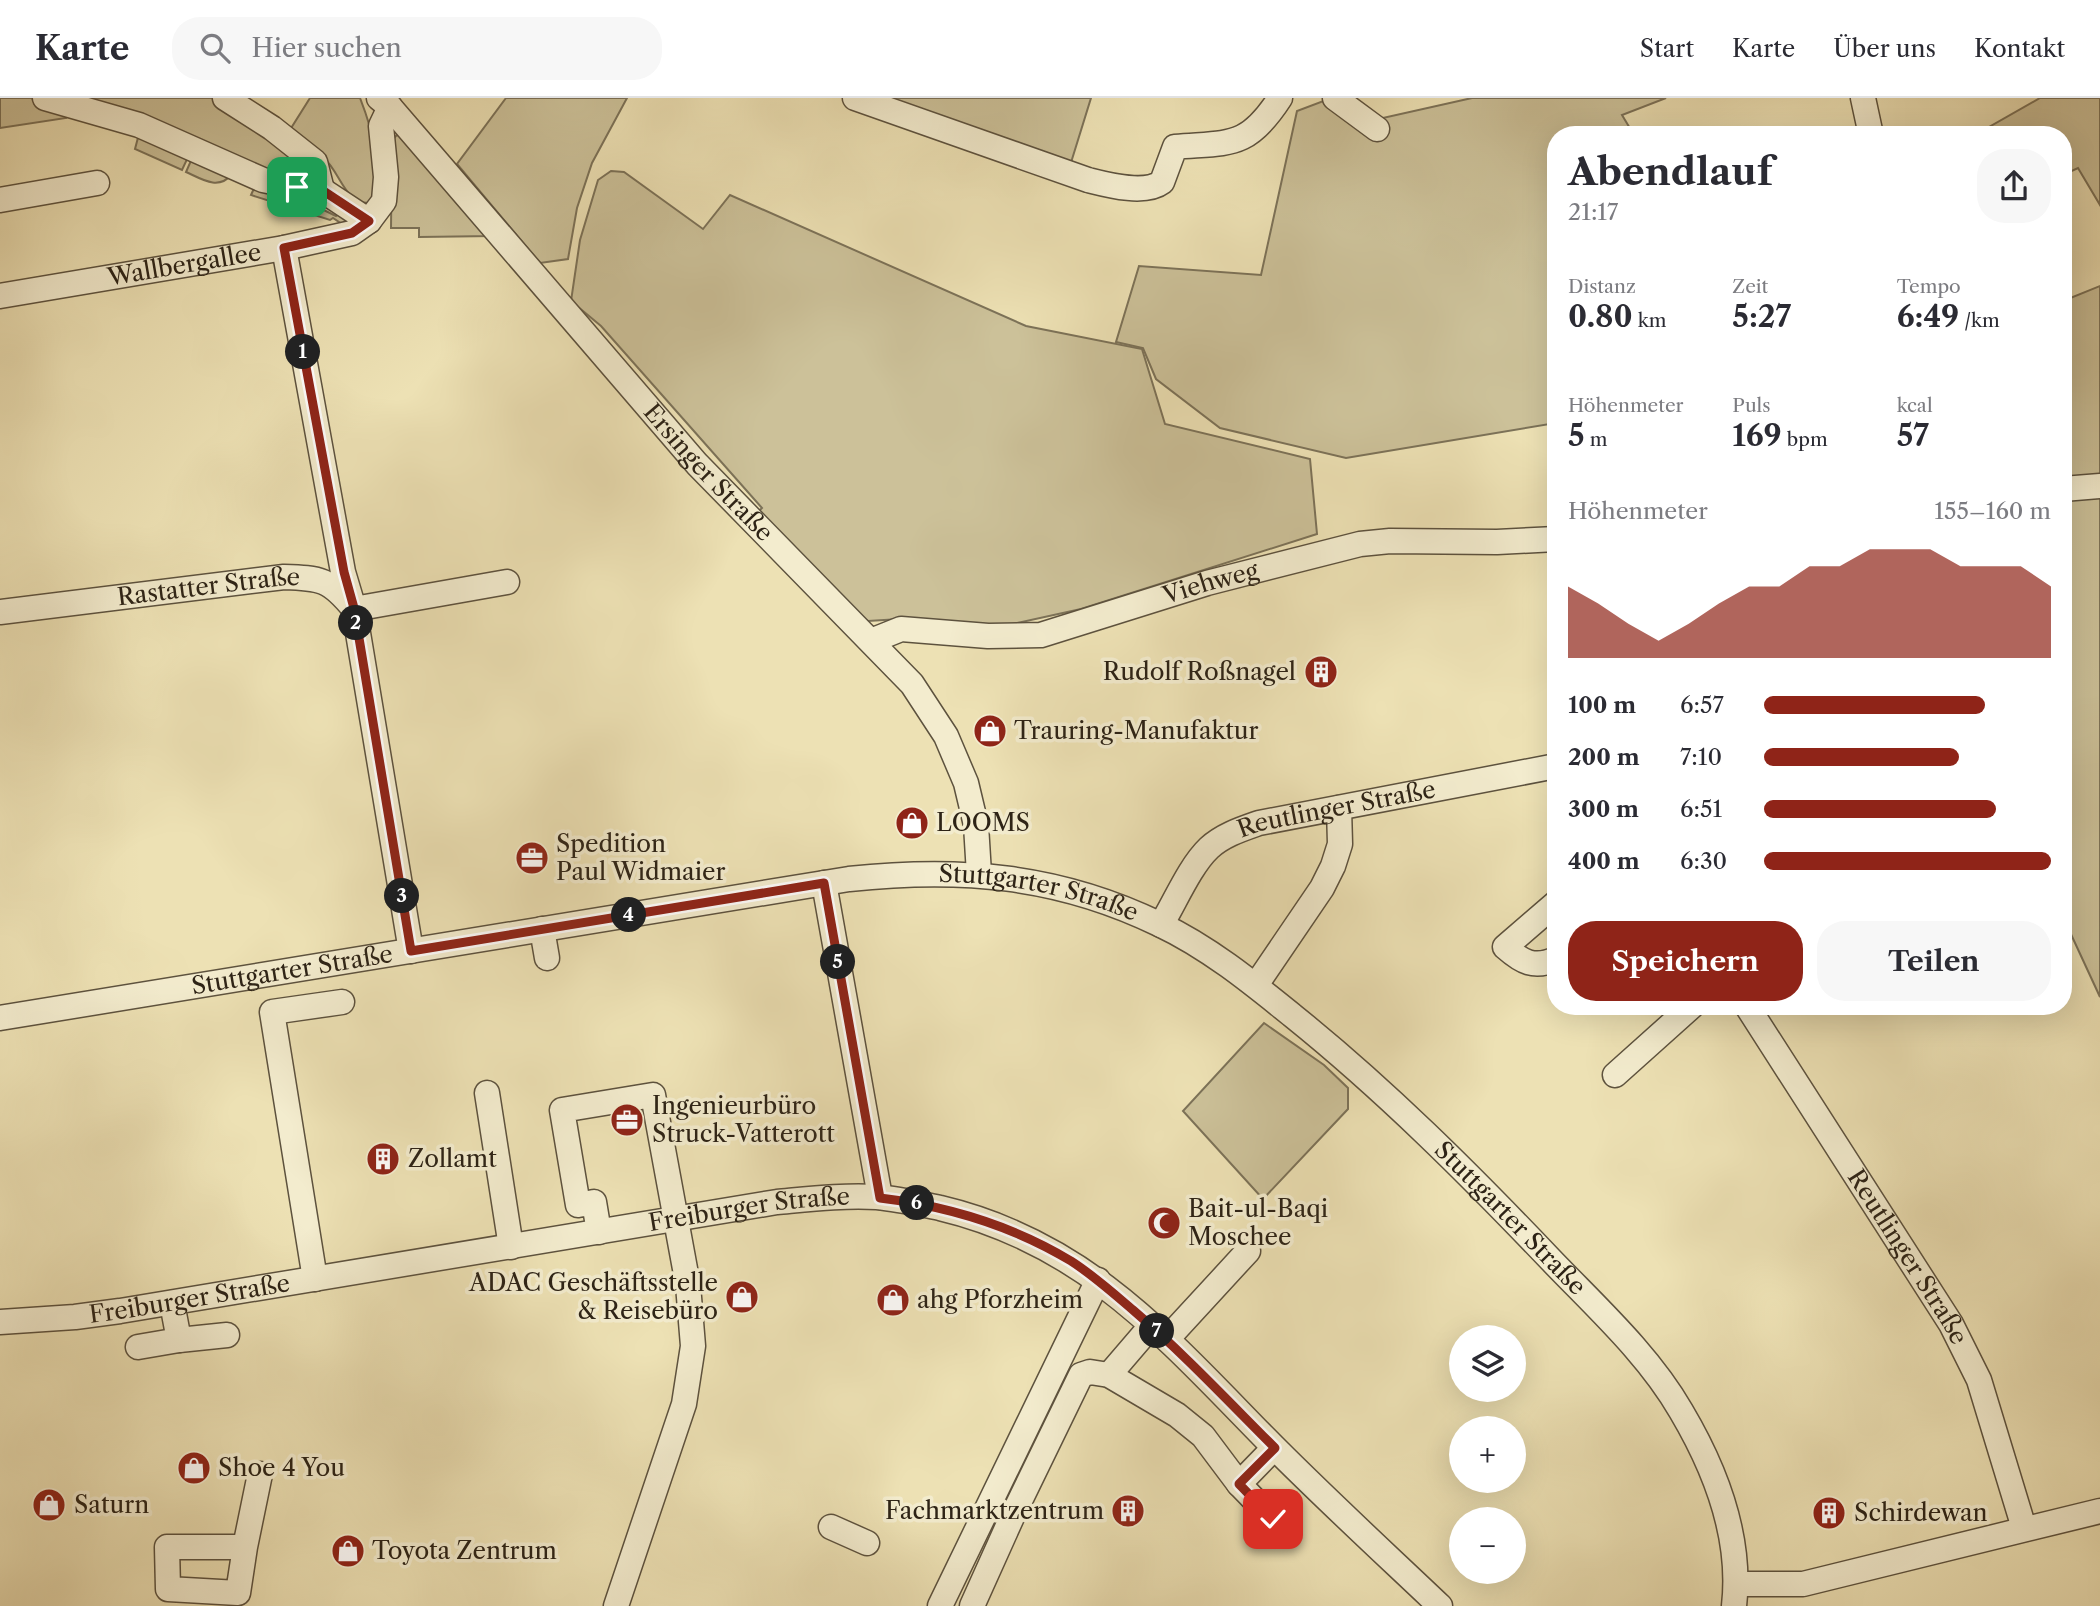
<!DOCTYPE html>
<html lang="de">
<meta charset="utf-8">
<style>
:root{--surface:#fff;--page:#f7f7f7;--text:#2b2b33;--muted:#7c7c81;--line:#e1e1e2;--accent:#8f2418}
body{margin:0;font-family:"Libre Caslon Text",serif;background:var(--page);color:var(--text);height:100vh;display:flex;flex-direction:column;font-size:26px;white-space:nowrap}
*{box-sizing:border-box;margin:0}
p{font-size:23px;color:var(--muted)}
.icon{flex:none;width:38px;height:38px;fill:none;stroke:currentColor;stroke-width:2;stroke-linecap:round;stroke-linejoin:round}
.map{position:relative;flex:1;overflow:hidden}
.drawer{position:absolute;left:1547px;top:28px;width:525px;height:889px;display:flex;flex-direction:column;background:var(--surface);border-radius:28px;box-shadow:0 7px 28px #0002}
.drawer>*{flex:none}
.tools{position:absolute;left:1449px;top:1227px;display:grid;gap:14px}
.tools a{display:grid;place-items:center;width:77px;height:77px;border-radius:50%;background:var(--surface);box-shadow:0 7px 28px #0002;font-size:35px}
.pin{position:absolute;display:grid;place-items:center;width:60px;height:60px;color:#fff;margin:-30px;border-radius:14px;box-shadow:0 4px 10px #0006}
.km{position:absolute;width:35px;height:35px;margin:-18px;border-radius:50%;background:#222;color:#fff;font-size:19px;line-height:35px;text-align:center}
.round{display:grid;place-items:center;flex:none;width:74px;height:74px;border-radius:28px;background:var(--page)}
.overview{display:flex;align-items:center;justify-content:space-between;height:119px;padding:0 21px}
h1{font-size:38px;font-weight:800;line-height:52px}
.metrics{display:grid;grid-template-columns:repeat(3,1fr);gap:10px;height:119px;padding:7px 21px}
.metrics div{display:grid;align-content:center}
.metrics b{font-size:30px;font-weight:800}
.metrics small{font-size:19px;font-weight:400}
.metrics p{font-size:19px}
.chart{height:196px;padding:14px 21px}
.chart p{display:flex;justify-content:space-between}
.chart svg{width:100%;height:126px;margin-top:7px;fill:var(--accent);opacity:.7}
.cta{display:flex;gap:14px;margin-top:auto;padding:14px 21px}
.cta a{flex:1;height:80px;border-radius:28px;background:var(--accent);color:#fff;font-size:28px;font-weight:800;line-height:80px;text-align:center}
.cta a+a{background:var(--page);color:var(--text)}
ul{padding:0 21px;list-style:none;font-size:23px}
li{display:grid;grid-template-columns:112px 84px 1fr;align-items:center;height:52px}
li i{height:18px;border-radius:9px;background:var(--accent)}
header{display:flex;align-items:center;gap:42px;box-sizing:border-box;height:98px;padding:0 35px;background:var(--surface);border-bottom:2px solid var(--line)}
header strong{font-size:33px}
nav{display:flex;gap:38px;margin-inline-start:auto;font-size:24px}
.search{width:490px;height:63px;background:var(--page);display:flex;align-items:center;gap:18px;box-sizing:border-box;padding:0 24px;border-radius:28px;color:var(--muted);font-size:26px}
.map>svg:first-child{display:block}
</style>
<header>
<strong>Karte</strong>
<div class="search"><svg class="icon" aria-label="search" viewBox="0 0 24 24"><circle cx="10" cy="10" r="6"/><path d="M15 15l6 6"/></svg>Hier suchen</div>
<nav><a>Start</a><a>Karte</a><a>Über uns</a><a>Kontakt</a></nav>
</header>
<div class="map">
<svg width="2100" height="1508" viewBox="0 0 2100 1508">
<rect width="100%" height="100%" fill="#ede1b4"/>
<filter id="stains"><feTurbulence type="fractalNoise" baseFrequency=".00286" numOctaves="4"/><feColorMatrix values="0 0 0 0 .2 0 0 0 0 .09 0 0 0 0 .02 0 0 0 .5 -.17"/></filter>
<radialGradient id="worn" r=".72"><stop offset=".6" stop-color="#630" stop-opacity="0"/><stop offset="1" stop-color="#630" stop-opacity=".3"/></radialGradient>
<g fill="#ccc199" stroke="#7c7258" stroke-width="2">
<polygon points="0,0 31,0 65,13 66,20 0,30"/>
<polygon points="59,0 212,0 281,43 304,66 305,77 288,82"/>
<path d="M310,0h50c14,36 21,65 13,104 -27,7 -32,-29 -49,-44 -11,-9 -24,-17 -36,-25z"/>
<polygon points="506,0 627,0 592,65 577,110 568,161 540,165 457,66"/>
<polygon points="872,0 1091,0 1069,71"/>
<polygon points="1472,0 1666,0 1622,17 1634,37 1556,37 1556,325 1346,360 1220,330 1156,281 1143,250 1116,244 1139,168 1261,177 1297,13 1326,2 1374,22"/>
<polygon points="2040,0 2100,0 2100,107 2078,70 2063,77 2063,37 1975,37"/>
<polygon points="140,32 189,57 182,72 135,51"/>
<polygon points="397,37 408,41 492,138 419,139 419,130 391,130 392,42"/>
<path d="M193,58l38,19c-13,16 -31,3 -45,-3z"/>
<polygon points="611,73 624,74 703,131 730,97 1026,228 1142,251 1165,326 1310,361 1317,436 1081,511 981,533 900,521 868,523 854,514 757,415 762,410 601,228 571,203 580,142 598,82"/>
<polygon points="256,86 308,99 307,104 336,118 339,116 346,123 345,128 333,120 330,122 251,97"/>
<polygon points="2100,188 2100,899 2063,819 2063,203"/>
<polygon points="1264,925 1324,967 1348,990 1348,1011 1263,1101 1183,1013"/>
</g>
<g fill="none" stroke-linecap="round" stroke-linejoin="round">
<defs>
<g id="minor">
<polyline points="45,0 139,27 263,82 297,89 322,92 369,123"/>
<polyline points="225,0 272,30 315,64 322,92"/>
<path id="s1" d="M379,0l11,9 307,357 215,220 34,52 20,47 10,42 3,49"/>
<path d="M855,0l233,82c20,5 57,15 74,2l13,-35c55,-5 72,2 105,-49"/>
<polyline points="1335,0 1377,31"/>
<polyline points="1863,0 1871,37"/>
<polyline points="0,102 97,85"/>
<polyline points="284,150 343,474 354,511 507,484"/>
<path id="s2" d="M0,198l284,-48 68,-15 17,-12 15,-20 2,-24 -5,-51 9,-19"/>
<polyline points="2063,391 2100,388"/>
<path id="s3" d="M0,514l284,-35c36,1 46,2 70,32l57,342"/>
<path id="s4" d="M871,543l30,-12 87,7 53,-1 166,-52 153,-39 30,-3 107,1 59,-3"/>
<polyline points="824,785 880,1099"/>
<path d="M1556,805l-51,44c17,15 29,22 51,12"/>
<path id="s5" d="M1161,827c14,-23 29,-59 48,-77 14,-13 33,-19 50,-25l297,-57"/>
<polyline points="542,831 547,860"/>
<polyline points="1256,887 1322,790 1333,768 1340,746 1339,710"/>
<path id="s6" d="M1747,908l204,318 28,56 45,148"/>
<path id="s7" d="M0,920l849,-139c111,-12 209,-4 310,45 49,23 92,58 134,92 92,74 176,158 258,244 45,47 97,94 130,151 35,59 61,126 53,195"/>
<polyline points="1615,977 1692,908"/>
<polyline points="487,995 511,1149"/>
<polyline points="599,1134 594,1104 578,1107 562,1012 653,997 688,1187 693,1248 684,1306 616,1508"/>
<polyline points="315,1181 272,914 342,904"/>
<polyline points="172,1205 179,1242 227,1237"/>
<path id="s8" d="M0,1224l75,-5 45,-6 657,-109c33,-3 67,-7 100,-5 21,2 43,7 63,11 144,34 225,128 324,229 57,58 117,113 176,169"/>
<polyline points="1167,1241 1248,1153"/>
<polyline points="138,1249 179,1242"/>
<polyline points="1109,1277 1151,1228"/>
<polyline points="1239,1386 1273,1421"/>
<polyline points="831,1429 867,1445"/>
<polyline points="245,1449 238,1495 168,1491 167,1449 245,1449 260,1376"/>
<polyline points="1736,1486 1803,1486 2100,1413"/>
<polyline points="940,1508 1098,1182"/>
<polyline points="972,1508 1012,1419 1081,1277 1090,1274 1109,1277 1177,1317 1203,1338 1239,1386 1274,1350"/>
</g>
</defs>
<use href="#minor" stroke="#5d523e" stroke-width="27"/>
<use href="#minor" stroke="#f3ecce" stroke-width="24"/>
</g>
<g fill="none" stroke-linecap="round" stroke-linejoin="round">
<defs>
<path id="route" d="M297,89l25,3 47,31 -17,12 -68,15 60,324 10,36 57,343 413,-68 56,315c67,8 133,28 191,63 22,14 42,32 62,49 50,43 95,91 142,138l-36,36 34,35"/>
</defs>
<use href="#route" stroke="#fff" stroke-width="14"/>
<use href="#route" stroke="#8f2418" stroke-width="9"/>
</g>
<defs>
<symbol id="building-disc" viewBox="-11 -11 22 22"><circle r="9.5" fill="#8f2418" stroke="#f3ecce"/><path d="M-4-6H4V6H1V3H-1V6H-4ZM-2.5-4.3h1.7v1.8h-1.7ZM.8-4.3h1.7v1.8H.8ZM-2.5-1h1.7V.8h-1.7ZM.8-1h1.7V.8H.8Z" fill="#fff"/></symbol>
<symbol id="shop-disc" viewBox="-11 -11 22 22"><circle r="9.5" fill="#8f2418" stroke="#f3ecce"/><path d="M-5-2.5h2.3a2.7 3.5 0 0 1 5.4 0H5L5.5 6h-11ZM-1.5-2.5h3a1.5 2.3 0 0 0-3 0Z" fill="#fff"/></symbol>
<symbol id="office-disc" viewBox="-11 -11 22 22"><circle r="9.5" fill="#8f2418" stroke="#f3ecce"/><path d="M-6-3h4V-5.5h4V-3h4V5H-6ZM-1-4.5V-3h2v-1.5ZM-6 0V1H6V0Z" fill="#fff"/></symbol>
<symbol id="mosque-disc" viewBox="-11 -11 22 22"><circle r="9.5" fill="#8f2418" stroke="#f3ecce"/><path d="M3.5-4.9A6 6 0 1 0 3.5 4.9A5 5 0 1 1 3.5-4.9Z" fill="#fff"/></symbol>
</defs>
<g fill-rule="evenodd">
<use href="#building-disc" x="1302" y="555" width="38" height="38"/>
<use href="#shop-disc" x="971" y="614" width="38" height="38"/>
<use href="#shop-disc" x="893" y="706" width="38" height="38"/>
<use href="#office-disc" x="513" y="741" width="38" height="38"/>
<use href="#office-disc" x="608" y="1003" width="38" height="38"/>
<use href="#building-disc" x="364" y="1042" width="38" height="38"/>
<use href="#mosque-disc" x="1145" y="1106" width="38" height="38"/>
<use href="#shop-disc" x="723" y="1180" width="38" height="38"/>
<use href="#shop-disc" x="874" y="1183" width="38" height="38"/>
<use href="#shop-disc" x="175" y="1351" width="38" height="38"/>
<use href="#shop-disc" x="30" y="1388" width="38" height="38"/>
<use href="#building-disc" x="1109" y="1394" width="38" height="38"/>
<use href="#building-disc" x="1810" y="1396" width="38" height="38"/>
<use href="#shop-disc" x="329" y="1434" width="38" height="38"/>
</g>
<g text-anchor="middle" stroke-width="7" stroke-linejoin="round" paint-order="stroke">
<g font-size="24" fill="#2d2316" stroke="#f3ecce">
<text dy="8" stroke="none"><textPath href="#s2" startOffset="187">Wallbergallee</textPath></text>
<text dy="8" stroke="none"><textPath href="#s1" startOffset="499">Ersinger Straße</textPath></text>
<text dy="8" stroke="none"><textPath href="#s4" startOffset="350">Viehweg</textPath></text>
<text dy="8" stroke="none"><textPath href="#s3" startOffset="210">Rastatter Straße</textPath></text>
<text dy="8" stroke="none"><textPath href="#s5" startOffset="226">Reutlinger Straße</textPath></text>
<text dy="8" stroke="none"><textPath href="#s7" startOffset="1052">Stuttgarter Straße</textPath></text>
<text dy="8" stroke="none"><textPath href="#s7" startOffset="296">Stuttgarter Straße</textPath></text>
<text dy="8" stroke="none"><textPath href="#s8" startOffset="758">Freiburger Straße</textPath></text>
<text dy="8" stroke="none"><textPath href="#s7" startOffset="1638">Stuttgarter Straße</textPath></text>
<text dy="8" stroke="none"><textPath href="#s6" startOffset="298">Reutlinger Straße</textPath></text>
<text dy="8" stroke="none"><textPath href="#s8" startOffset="191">Freiburger Straße</textPath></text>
</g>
<g font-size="24" fill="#2d2316" stroke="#f3ecce" text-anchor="start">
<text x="1296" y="582" text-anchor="end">Rudolf Roßnagel</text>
<text x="1014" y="641">Trauring-Manufaktur</text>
<text x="936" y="733">LOOMS</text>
<text x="556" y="754">Spedition<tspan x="556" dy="28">Paul Widmaier</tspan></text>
<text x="652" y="1016">Ingenieurbüro<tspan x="652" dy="28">Struck-Vatterott</tspan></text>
<text x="408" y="1069">Zollamt</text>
<text x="1188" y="1119">Bait-ul-Baqi<tspan x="1188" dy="28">Moschee</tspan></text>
<text x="718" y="1193" text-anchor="end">ADAC Geschäftsstelle<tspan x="718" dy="28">&amp; Reisebüro</tspan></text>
<text x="917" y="1210">ahg Pforzheim</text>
<text x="218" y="1378">Shoe 4 You</text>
<text x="74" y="1415">Saturn</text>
<text x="1104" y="1421" text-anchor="end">Fachmarktzentrum</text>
<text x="1854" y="1423">Schirdewan</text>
<text x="372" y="1461">Toyota Zentrum</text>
</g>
</g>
<rect width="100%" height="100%" filter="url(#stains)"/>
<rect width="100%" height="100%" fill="url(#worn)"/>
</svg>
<div class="tools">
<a><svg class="icon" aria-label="layers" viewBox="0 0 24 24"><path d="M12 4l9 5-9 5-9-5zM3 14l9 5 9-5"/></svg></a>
<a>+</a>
<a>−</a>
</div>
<div class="pin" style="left:297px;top:89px;background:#1e9e55"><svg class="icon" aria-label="arrive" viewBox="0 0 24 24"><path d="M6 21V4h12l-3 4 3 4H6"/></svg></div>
<div class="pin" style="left:1273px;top:1421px;background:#d93025"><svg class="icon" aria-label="check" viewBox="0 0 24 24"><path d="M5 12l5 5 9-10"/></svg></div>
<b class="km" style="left:303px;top:254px">1</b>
<b class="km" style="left:356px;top:525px">2</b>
<b class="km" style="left:402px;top:798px">3</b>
<b class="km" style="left:629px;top:817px">4</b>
<b class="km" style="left:838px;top:864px">5</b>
<b class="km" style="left:917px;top:1105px">6</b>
<b class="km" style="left:1157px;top:1233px">7</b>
<section class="drawer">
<div class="overview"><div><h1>Abendlauf</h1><p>21:17</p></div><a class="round"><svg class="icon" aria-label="share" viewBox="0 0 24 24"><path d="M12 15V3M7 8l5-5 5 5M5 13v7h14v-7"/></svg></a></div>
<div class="metrics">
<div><p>Distanz</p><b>0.80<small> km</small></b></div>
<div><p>Zeit</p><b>5:27</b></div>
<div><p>Tempo</p><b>6:49<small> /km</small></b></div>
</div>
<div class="metrics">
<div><p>Höhenmeter</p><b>5<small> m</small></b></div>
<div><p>Puls</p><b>169<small> bpm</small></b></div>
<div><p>kcal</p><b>57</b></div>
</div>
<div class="chart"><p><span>Höhenmeter</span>155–160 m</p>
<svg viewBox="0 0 160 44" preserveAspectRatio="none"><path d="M0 44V19L10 25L20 32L30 38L40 32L50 25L60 19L70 19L80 12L90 12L100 6L110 6L120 6L130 12L140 12L150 12L160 19V44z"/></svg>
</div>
<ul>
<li><b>100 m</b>6:57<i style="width:77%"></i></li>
<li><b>200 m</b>7:10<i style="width:68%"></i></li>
<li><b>300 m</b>6:51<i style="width:81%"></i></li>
<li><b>400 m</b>6:30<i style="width:100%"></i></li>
</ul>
<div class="cta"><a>Speichern</a><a>Teilen</a></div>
</section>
</div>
